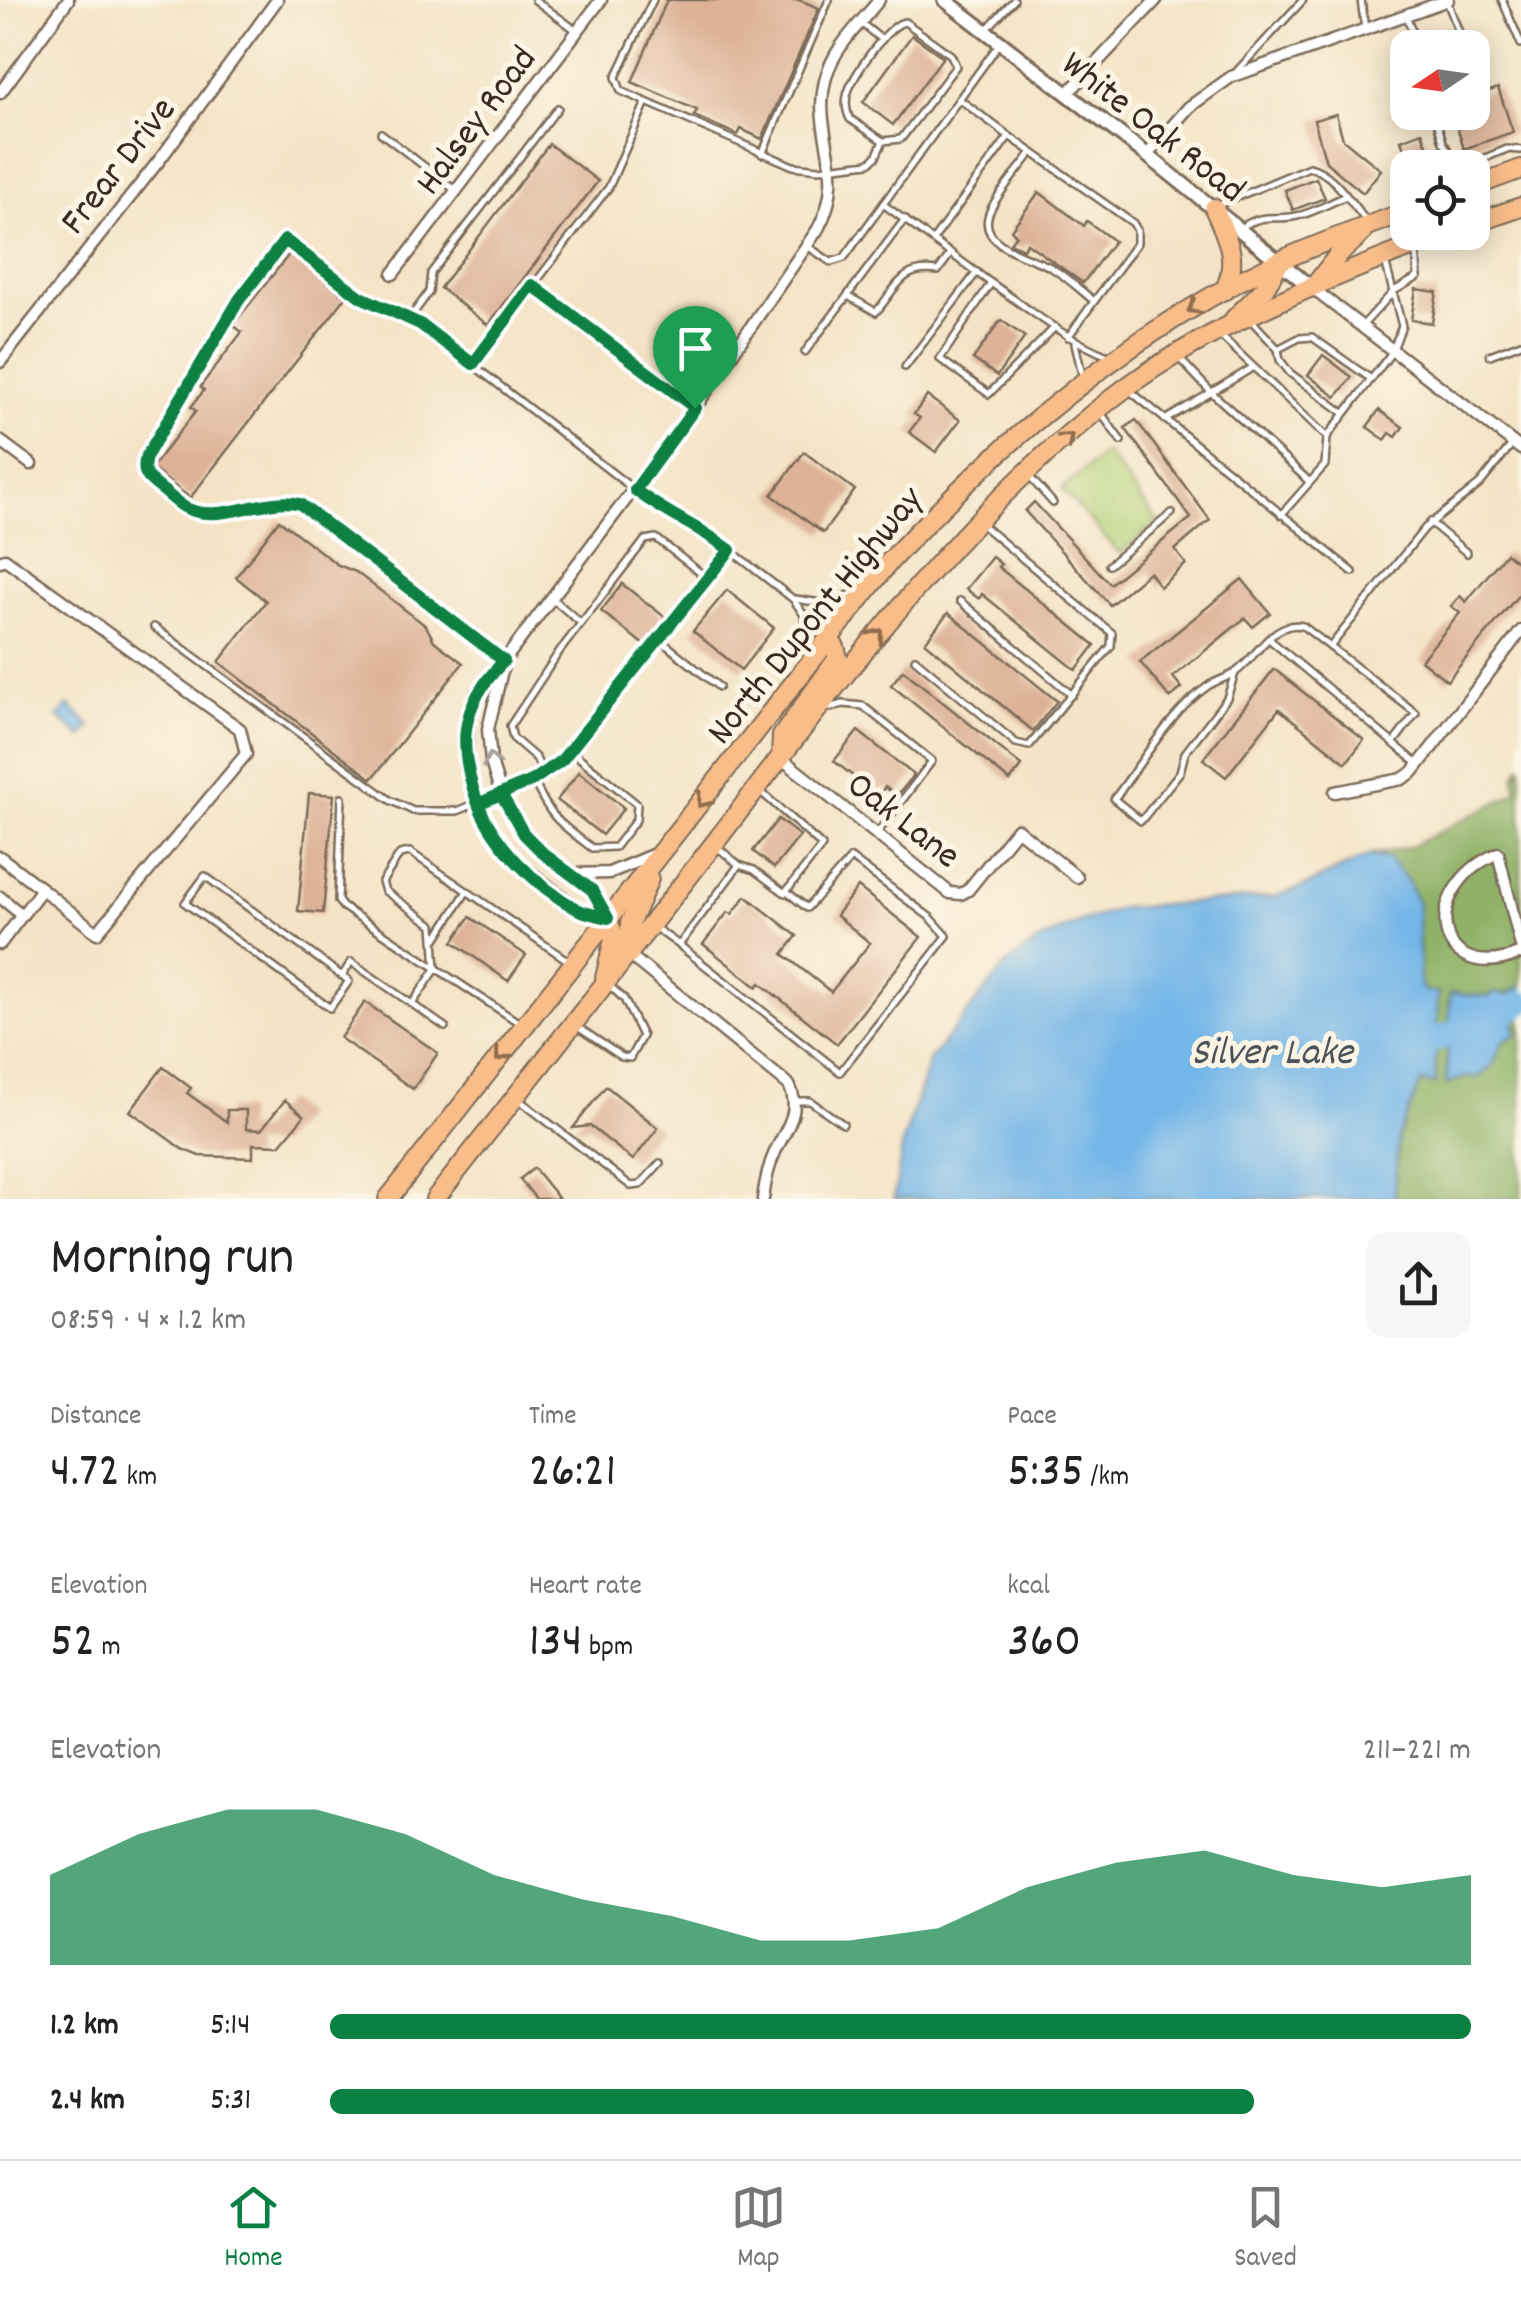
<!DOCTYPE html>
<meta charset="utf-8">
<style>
:root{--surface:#fff;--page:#f6f6f6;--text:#222;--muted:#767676;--line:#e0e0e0;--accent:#0b8043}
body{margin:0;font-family:Dekko,sans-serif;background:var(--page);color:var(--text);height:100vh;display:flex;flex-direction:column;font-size:38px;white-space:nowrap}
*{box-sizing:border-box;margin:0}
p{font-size:32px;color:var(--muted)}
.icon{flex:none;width:55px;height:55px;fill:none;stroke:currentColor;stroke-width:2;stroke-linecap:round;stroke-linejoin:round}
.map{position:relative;height:1199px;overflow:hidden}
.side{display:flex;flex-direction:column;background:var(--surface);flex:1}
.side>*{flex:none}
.needle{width:65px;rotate:257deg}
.fabs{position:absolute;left:1390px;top:30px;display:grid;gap:20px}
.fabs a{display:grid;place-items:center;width:100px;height:100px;border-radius:20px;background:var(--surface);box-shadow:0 5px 25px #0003;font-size:50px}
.pin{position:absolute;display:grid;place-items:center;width:85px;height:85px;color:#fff;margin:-102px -42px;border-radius:50% 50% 50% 0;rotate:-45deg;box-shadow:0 0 10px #0007}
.pin .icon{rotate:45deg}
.round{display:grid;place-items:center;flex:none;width:105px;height:105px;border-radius:20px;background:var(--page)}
.headline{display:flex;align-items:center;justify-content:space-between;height:170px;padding:0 50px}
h1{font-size:55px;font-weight:600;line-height:75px}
.figures{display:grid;grid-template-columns:repeat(3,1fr);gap:15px;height:170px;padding:10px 50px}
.figures div{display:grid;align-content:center}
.figures b{font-size:50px;font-weight:600}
.figures small{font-size:28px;font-weight:400}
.figures p{font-size:28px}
.chart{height:280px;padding:20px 50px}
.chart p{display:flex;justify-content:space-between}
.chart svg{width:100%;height:180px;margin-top:10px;fill:var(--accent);opacity:.7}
ul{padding:0 50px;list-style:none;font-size:32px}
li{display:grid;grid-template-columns:160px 120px 1fr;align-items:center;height:75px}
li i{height:25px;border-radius:12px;background:var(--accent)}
.tabs{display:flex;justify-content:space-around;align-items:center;height:140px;border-top:2px solid var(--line);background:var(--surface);font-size:28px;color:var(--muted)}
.tabs a{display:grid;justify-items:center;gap:5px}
.tabs .on{color:var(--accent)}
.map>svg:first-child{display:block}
</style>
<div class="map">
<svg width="1521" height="1199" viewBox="0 0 1521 1199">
<rect width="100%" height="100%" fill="#fcf5e5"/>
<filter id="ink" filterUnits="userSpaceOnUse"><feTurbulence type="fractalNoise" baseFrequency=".01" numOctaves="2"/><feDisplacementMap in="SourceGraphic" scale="20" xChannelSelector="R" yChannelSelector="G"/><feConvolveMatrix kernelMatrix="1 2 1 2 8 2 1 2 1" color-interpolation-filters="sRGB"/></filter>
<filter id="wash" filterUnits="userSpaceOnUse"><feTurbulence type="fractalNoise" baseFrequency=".0048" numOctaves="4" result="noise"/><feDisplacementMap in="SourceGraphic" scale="40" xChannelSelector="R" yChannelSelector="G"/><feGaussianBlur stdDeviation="2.25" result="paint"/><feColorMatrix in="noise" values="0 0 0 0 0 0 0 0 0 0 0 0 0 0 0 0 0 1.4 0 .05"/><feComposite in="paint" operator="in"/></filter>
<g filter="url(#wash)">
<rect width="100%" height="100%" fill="#f4e3c6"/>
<polygon fill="#b4d077" stroke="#787d4a" stroke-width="2.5" points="1106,452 1158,522 1120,554 1062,489"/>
<path fill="#8fb268" stroke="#656e43" stroke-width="2.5" d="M1521,765v221c-20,15 -46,9 -70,8l-4,89 51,-32 5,-10 13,-6 -2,-21 7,-3v188h-127l4,-62 23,-56 14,2 3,-90 -13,-2 -5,-7 -2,-80 -11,-23 -19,-23 -20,-2 42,-9 107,-55 -2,-16z"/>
<g fill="#73b6e8" stroke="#577083" stroke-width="2.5">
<polygon points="68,705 91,726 82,737 58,717"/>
<polygon points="1368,856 1388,858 1407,880 1418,904 1420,984 1425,991 1438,993 1435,1084 1421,1082 1398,1137 1394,1199 894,1199 903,1142 930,1059 1007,964 1040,940 1078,923 1122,908 1274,897 1307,885"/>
<path d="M1521,986v25l-7,3 2,21 -13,6 -10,24 -15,13 -12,-1 -20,7 4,-91 39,4 6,-5c12,7 16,-1 26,-6z"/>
</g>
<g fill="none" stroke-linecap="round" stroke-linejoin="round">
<polyline stroke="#73b6e8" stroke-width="25" points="1405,1048 1480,1026 1521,1003"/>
</g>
<g id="blocks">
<g fill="#ddb296">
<polygon points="667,0 799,0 819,8 762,139 741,129 738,135 694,116 697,110 632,82"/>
<polygon points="912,35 943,57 893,125 863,102"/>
<polygon points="1498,88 1513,132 1464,149 1452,112 1472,112 1472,97"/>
<polygon points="1336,114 1343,139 1381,170 1363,193 1326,162 1314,120"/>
<polygon points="1422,132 1432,159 1411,167 1401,140"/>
<polygon points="549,144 598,181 488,325 440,288"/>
<polygon points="1316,178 1325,198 1293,210 1285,190"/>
<polygon points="1039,192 1084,226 1087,221 1114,241 1083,283 1027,243 1023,249 1010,243 1016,235 1011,230"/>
<polygon points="290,253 346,297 190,498 151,468 196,411 191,407 204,390 200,387 242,332 233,325"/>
<polygon points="1416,289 1437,292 1432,323 1411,320"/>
<polygon points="1001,320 1025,337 997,376 973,359"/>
<polygon points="1323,355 1352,377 1336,397 1308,375"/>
<polygon points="927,396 960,420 936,452 909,432 920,418 914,414"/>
<polygon points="1379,410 1403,427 1396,437 1390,433 1385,440 1367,427"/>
<polygon points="1136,420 1210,520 1175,550 1186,564 1160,587 1149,572 1110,605 1025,511 1034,502 1110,584 1191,518 1125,428"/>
<polygon points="804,452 855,490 823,533 772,495"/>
<polygon points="279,520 338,565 356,572 426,626 434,641 463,663 372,779 219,662 266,601 236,577"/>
<polygon points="1506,553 1521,565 1521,592 1447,681 1421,660 1460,613 1451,606 1460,596 1466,602"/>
<polygon points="992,557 1001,564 998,567 1095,645 1076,670 982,594 979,599 966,589"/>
<polygon points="1242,579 1270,613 1253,627 1245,618 1173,677 1182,688 1170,698 1140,662"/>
<polygon points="622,584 666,618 644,645 601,611"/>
<polygon points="727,590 774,628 741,670 693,631"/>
<polygon points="948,613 1057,701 1033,731 925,642"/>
<polygon points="1274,669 1364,740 1346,763 1279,709 1226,777 1203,759"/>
<polygon points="903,670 1022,766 1010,781 891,685"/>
<polygon points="858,731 914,775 897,796 885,787 878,796 834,761"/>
<polygon points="579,772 624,808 602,835 557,800"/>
<polygon points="309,793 334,795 323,913 298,911"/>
<polygon points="778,819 800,836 774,868 753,851"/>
<polygon points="858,887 921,937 837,1044 760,983 757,987 703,944 728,912 732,914 746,896 797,936 783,954 831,992 870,943 836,915"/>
<polygon points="470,917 526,955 508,981 453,942"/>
<polygon points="365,1002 438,1053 413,1089 340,1038"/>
<polygon points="163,1067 191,1088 187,1093 227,1122 227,1110 246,1110 246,1129 261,1130 285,1100 304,1116 280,1145 253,1144 253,1158 199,1156 182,1149 130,1111"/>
<polygon points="606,1086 658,1128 633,1160 590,1126 573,1128"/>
<polygon points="534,1168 559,1199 536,1199 520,1179"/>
</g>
</g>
</g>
<g filter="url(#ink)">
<use href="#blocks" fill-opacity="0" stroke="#7c6b59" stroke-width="2.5"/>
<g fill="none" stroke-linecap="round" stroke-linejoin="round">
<defs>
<g id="service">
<polyline points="535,0 577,31"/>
<path d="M653,0l-37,77 5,14 172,75 26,3 50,-6 7,-6 7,-16 -33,-22c-4,-8 -5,-14 -3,-23 3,-18 42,-73 58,-74l46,33 5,11 -55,73 -18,2"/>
<polyline points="1361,0 1365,29"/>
<polyline points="1502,0 1521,44"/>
<polyline points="1447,1 1465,48"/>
<polyline points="1407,18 1419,48"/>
<polyline points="861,23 882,40"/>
<polyline points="985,31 1014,0"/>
<polyline points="1237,71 1303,0"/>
<polyline points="1434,112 1443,142 1459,168"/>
<polyline points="381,133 455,190"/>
<polyline points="1009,136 1133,223 1137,230 1137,243 1068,337"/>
<path d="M1032,152c-11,16 -40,47 -44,65 -7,30 44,40 62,50 16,9 30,23 44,34"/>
<polyline points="762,154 829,0"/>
<polyline points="1460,168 1507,149 1521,150"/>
<polyline points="883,204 991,283"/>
<path d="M1216,206l93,-39c25,5 43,38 59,56"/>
<path d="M1242,227c23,-15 33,-6 55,-11 16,-3 32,-13 47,-19"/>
<polyline points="933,240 1009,136 959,99"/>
<polyline points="807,246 831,262 844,258 999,44"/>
<polyline points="532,285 693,407"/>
<path d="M848,296l28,16c22,-25 24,-46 62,-41l13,-18"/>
<polyline points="410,318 429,292 431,273 558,108"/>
<polyline points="1251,320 1278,349 1280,360 1290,373 1344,413"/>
<polyline points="1362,326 1394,291 1418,277 1416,248"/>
<path d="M1055,327l-66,67 -49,-35 51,-76c38,26 74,56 117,73"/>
<polyline points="1221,336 1327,437 1325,465 1281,515"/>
<polyline points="1075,343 1083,379"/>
<polyline points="1278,349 1299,338 1312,337 1371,379"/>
<polyline points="805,352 905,219"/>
<polyline points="1490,355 1521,343"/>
<polyline points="1178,357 1210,391 1310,482"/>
<polyline points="473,364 609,187 646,102"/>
<polyline points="905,367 977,272"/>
<polyline points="1129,390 1353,572"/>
<polyline points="1101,413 1121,441"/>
<polyline points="1165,420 1252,368"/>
<polyline points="1327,437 1392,352 1402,326 1385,261"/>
<polyline points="1028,475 1053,503"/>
<polyline points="1430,522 1467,553"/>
<polyline points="1109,565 1172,513"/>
<polyline points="553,599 581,623"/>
<polyline points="796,599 826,604 857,592"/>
<polyline points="960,601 1072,695"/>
<polyline points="154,627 390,800 413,811 457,811 518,786 554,767 571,751 730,551"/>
<polyline points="659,639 719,687"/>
<polyline points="1269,639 1417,763"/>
<polyline points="1330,647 1425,528 1480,484 1513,443"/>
<polyline points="915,659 1016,743 1029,746 1111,646 1112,633 981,524"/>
<path d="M504,661l-204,-157c-37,-9 -81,22 -116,3 -8,-5 -16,-13 -24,-19 -13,-10 -19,-15 -15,-31l94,-158 46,-59 76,57 59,27 243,188 40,17 90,70 11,16 3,41"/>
<path d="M1235,673l-8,25 -42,55 -5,19 -39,49 -27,-22c29,-37 55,-86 94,-113 9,-6 20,-8 28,-14 21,-15 37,-53 67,-46l113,87 -22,29"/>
<polyline points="823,710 843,704 863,706 932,761 878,832"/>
<polyline points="543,774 536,758 513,738 510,726 559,652 645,540 656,538 707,578"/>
<path d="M533,779c17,39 26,44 59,69l23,-1 21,-27 1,-16 -66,-53"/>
<polyline points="342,797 338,901 343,907 521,1024"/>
<polyline points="739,865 754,870 785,893 822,846 761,792"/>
<polygon points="205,876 349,981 330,1008 185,903"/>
<polyline points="654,927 679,945 739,865 716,846"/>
<polyline points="436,939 467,891"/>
<polyline points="679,945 840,1072 947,936 931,918 851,858 807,908 786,891"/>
<polyline points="342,976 351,962 412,1004 436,969 433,925 385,891 382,882 400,854 410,852 570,962"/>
<polyline points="412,1004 445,1027"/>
<polyline points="576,1026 622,1057 630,1058 642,1036 624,999 610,986"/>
<polyline points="518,1099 631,1186 640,1185 660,1163"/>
<polyline points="795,1101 810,1101 843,1124"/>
</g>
<g id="minor">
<polyline points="0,93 68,0"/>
<polyline points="1068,93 1156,0"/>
<polyline points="1147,155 1189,107 1231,77 1448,0"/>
<polyline points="393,274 601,0"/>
<polyline points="1313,289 1521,449"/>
<polyline points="0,362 161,158 277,0"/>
<polyline points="0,441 31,464"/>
<polyline points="0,561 5,559 240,729 246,754 97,933 42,889 0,944"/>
<polyline points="504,662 488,729 491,762 501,794 525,834 544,854 592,889 608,918"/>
<polyline points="781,758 950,893 961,894 968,890 1017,829 1077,877"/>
<polyline points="1335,792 1402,779 1413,772 1521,631"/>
<polyline points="0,857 42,889"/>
<polyline points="573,874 609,873 657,853"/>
<polyline points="0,897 22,915"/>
<path d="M608,918l-29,-8 -58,-45 -28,-31 -16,-30 -10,-35 1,-49 8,-27 28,-32 191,-253 123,-179c33,-61 -8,-94 8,-152 8,-30 35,-54 53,-77"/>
<path d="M1521,946l-23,-93c-83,37 -62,136 23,100"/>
<path d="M629,955l160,130c13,27 -3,43 -14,67 -7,15 -10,31 -12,47"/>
</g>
<polyline id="tertiary" points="945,0 1147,155 1313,289"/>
<g id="trunk">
<polyline points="1472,187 1521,169"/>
<path d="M1214,208c13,30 25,50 11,82"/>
<polyline points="1472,224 1521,207"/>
<polyline points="1316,284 1339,254 1362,233"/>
<polyline points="1234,319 1264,289 1280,262"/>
<polyline points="781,757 782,736 838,658 835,647 827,640"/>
<polyline points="629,955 630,923 649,879"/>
<polyline points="605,978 614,939 608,918"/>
<path d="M388,1199l502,-638c111,-120 240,-230 390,-300 41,-19 85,-34 128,-50"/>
<path d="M435,1199c95,-121 191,-241 285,-363 122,-158 243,-325 404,-447 87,-65 224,-119 327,-157"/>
</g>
</defs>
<use href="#service" stroke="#7c6b59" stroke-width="10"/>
<use href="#minor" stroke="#7c6b59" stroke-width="15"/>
<use href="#tertiary" stroke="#7c6b59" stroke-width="18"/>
<use href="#trunk" stroke="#7c6b59" stroke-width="22"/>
<use href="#service" stroke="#fff" stroke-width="5"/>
<use href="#minor" stroke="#fff" stroke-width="10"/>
<use href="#tertiary" stroke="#fff" stroke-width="12"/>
<use href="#trunk" stroke="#f8bd89" stroke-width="18"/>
</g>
<defs><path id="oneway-chevron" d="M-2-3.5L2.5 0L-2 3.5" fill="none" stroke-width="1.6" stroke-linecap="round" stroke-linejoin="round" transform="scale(2.5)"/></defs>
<g stroke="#906c4e">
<use href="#oneway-chevron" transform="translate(1194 308) rotate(150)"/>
<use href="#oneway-chevron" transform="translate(1067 439) rotate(-41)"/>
<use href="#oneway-chevron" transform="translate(877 635) rotate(-52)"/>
<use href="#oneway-chevron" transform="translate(703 801) rotate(129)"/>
<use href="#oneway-chevron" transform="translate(501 1055) rotate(128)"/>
</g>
<use stroke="#a79f9a" href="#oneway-chevron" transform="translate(491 760) rotate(-101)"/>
</g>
<g fill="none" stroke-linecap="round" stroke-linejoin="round" filter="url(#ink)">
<defs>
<path id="route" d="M695,408l-163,-123 -59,79 -53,-40 -59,-27 -76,-57 -46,60 -93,157c-5,16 1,21 14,31 8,6 16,14 24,19 35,19 79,-12 116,-3l204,157c-45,45 -47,84 -26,143l23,-10 23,40 20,20 48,36 16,28c-10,-3 -22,-4 -31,-9 -40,-22 -82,-63 -99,-105l55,-24 29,-20 168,-210c-30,-23 -64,-36 -95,-60l60,-82"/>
</defs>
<use href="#route" stroke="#fff" stroke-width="20"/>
<use href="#route" stroke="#0b8043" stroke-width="12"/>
</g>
<g text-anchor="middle" stroke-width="10" stroke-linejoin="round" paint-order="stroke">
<g font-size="38" fill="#3b2a1e" stroke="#fcf5e5">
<text transform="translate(474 119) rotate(-53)" y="13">Halsey Road</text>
<text transform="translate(1155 125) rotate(38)" y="13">White Oak Road</text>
<text transform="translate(116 164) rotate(-52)" y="13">Frear Drive</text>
<text transform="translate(813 614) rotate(-51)" y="13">North Dupont Highway</text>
<text transform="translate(905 818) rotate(38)" y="13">Oak Lane</text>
</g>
<g font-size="40" font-style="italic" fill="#4c545b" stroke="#fcf5e5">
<text x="1272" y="1063">Silver Lake</text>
</g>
</g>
</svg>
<div class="fabs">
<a><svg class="needle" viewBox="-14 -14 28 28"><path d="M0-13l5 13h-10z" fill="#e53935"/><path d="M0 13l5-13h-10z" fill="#767676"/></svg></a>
<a><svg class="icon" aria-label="locate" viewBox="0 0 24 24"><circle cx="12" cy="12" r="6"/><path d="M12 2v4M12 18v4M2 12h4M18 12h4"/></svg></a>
</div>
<div class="pin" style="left:695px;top:408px;background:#1e9e55"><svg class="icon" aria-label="arrive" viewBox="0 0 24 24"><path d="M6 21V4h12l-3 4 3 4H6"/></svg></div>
</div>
<section class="side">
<div class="headline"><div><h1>Morning run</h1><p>08:59 · 4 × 1.2 km</p></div><a class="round"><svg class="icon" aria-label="share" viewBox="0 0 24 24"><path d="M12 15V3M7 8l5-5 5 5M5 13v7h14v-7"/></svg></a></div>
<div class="figures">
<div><p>Distance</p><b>4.72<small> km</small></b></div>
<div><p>Time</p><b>26:21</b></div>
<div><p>Pace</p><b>5:35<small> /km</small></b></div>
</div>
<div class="figures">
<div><p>Elevation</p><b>52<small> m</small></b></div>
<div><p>Heart rate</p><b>134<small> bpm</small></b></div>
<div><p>kcal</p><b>360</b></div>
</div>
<div class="chart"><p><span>Elevation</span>211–221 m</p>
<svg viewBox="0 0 160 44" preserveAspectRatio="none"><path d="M0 44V22L10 12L20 6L30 6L40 12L50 22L60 28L70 32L80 38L90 38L100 35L110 25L120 19L130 16L140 22L150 25L160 22V44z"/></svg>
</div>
<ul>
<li><b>1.2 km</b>5:14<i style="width:100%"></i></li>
<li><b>2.4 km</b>5:31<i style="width:81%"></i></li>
</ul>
</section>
<nav class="tabs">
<a class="on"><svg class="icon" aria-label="home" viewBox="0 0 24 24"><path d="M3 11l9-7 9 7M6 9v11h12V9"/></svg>Home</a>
<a><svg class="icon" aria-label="map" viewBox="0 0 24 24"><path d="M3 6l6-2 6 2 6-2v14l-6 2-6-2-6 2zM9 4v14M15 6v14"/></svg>Map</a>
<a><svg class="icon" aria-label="saved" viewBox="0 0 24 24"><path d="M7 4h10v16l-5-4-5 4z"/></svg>Saved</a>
</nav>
